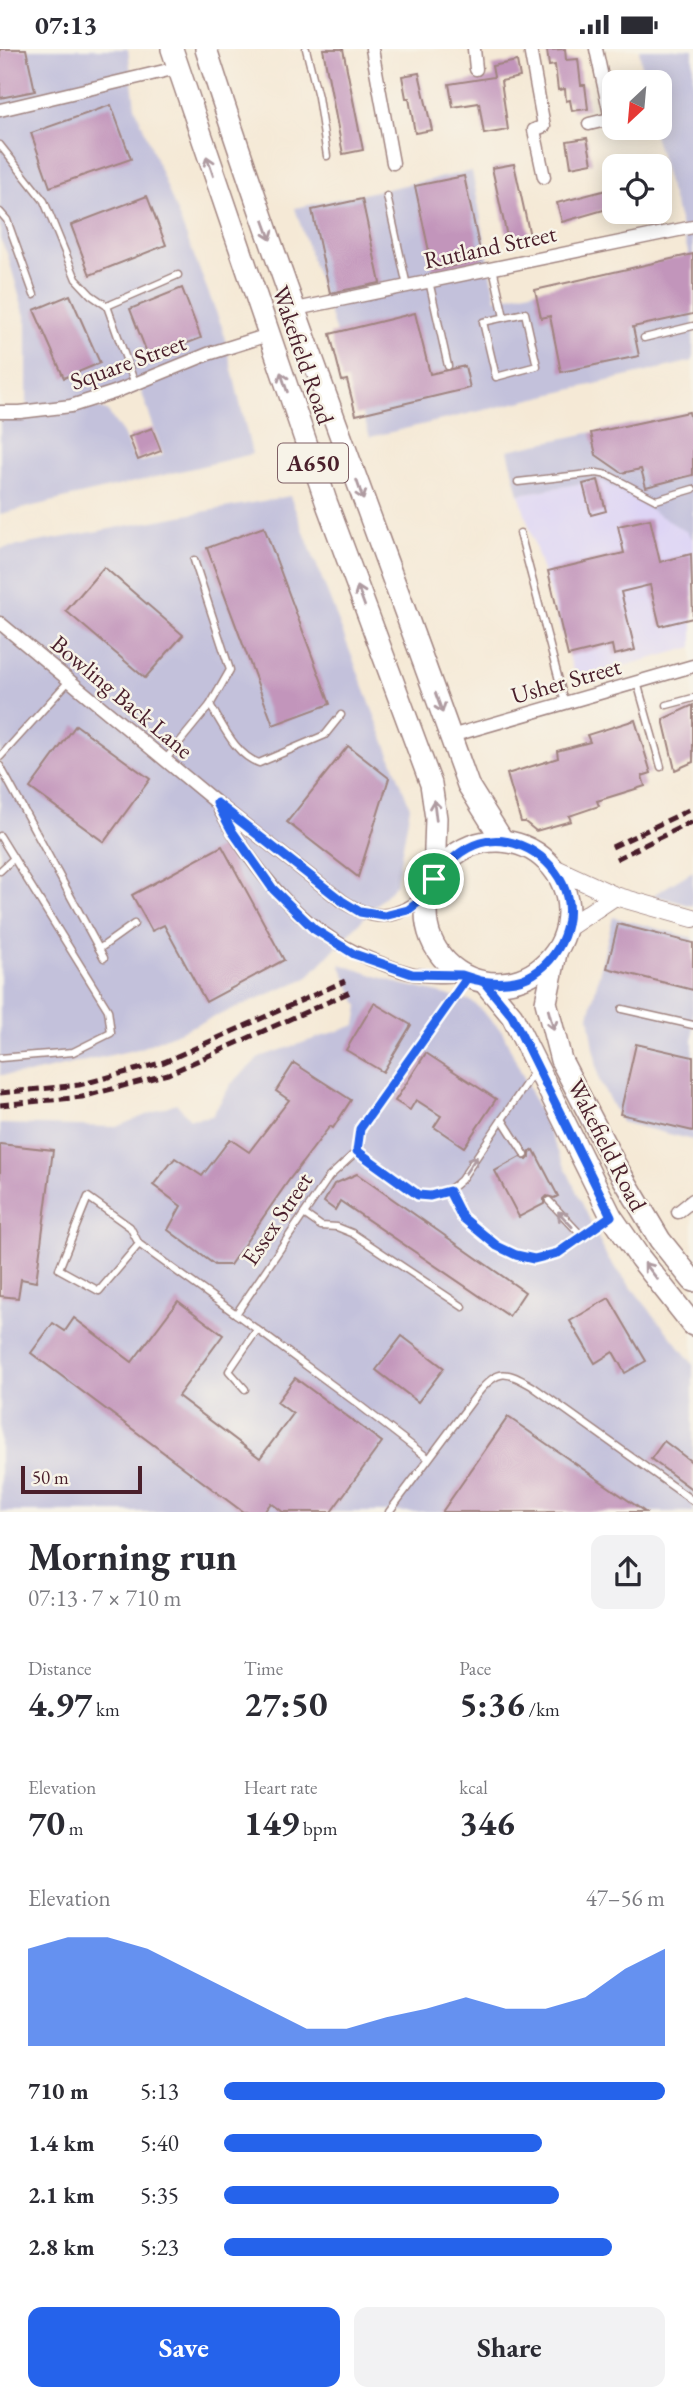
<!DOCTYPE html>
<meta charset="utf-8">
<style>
:root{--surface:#fff;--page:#f2f2f3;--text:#2b2b33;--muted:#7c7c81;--accent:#2563eb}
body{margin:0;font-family:"EB Garamond",serif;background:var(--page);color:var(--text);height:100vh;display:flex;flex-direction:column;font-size:26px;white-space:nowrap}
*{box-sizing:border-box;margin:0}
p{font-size:23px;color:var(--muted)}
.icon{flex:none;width:38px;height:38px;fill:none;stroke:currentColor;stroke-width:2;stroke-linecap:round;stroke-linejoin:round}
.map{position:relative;height:1463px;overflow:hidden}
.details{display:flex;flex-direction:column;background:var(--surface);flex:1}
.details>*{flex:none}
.needle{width:46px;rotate:206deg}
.fabs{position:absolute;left:602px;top:21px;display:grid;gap:14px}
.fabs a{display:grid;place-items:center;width:70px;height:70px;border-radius:14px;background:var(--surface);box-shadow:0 4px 18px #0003;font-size:35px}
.scale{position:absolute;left:21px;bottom:18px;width:121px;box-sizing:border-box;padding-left:7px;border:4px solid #4a1f2b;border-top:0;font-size:19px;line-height:24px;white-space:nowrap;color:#4a1f2b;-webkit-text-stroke:5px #f7f3e8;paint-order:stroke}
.pin{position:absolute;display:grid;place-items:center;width:60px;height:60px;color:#fff;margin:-30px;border:4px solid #fff;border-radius:50%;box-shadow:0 2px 7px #0007}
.round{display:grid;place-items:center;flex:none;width:74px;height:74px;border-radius:14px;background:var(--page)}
.overview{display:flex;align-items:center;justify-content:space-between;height:119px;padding:0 28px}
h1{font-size:38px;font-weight:700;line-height:52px}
.metrics{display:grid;grid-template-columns:repeat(3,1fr);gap:10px;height:119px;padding:7px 28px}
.metrics div{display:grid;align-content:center}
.metrics b{font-size:35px;font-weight:700}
.metrics small{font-size:19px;font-weight:400}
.metrics p{font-size:19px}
.chart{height:196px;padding:14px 28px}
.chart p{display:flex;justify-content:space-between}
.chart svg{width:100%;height:126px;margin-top:7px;fill:var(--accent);opacity:.7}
.action{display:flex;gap:14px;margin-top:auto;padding:14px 28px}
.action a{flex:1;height:80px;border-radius:14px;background:var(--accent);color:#fff;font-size:28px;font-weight:700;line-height:80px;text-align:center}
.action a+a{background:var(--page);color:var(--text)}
ul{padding:0 28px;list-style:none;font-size:23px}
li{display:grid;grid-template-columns:112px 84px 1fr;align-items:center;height:52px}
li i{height:18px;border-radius:9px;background:var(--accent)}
.status{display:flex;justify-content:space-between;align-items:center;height:49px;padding:0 35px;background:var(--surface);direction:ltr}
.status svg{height:19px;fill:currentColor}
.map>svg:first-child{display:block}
</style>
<div class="status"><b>07:13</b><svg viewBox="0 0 49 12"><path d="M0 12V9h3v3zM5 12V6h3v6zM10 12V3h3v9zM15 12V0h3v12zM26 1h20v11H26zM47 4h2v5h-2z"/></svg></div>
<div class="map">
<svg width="693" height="1463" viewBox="0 0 693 1463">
<rect width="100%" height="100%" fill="#f7f3e8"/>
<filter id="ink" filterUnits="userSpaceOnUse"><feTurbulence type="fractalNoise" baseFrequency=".0143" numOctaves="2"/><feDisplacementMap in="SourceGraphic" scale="14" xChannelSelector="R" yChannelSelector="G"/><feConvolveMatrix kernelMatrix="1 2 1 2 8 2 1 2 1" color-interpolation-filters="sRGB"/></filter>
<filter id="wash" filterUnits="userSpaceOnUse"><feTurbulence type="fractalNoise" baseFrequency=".00686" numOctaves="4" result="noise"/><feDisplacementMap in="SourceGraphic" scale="28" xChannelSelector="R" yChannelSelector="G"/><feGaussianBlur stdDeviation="1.57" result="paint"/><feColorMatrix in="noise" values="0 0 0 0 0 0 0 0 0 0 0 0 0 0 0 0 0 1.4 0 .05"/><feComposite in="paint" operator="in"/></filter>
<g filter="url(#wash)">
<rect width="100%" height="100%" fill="#f5e9d6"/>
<polygon fill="#ded5f5" points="601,431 688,483 693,490 693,598 576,630 519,445"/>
<g fill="#c3c1db" fill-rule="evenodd">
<path d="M0,0h128l7,57 87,221 30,127 -252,60v-94l27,-3v-94l-20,-70 -7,-14zM141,341l22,65 -22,7 -7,-4 -11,-24 -16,-23 -15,-5 16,-3z"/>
<polygon points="639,0 693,0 693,312 370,388 295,159 472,122 496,250 689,206 652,79 660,79 660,33 644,33"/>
<polygon points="693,362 693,490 687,483 601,431 519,445 508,401"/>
<polygon points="290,447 410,758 396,835 307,929 138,1000 28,1025 0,1026 0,500"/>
<polygon points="693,822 693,857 653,846"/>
<polygon points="613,868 693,889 693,1091 621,1073 599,1031 589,967"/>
<polygon points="340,915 401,935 472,952 502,982 607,1208 693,1315 693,1463 0,1463 0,1075 116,1078 176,1054 190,1070 212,1067 231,1035 260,1008 356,976 359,957"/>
</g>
<g id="blocks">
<g fill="#c295bb">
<polygon points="0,0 26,0 35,42 0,49"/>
<polygon points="323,0 343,0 363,101 343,105"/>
<polygon points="565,0 566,11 578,10 581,36 585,36 588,60 572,62 570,51 566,52 565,40 558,41 555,16 549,17 547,1"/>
<polygon points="517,12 520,28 501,32 508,81 484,85 479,54 453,58 449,35 494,28 492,17"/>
<polygon points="419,24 432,81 415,84 409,49 406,49 402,27"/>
<polygon points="111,56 131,110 50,138 31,84"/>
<polygon points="587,89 592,114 571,118 567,92"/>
<polygon points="514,115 530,187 508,192 492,119"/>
<polygon points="464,127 482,211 433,221 415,137"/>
<polygon points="614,139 614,158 562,173 557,154"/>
<polygon points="147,147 166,196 90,226 71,176"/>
<polygon points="362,150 380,234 330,244 312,161"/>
<polygon points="693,205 693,265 633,278 639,307 561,323 550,267 541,269 535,241"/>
<polygon points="182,239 201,289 149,309 130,260"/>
<polygon points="70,246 100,314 64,329 34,261"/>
<polygon points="415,264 430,325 465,317 470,339 356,366 347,331 342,332 330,285"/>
<polygon points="689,363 693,382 693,426 646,438 641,420 622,424 596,406 591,384"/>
<polygon points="152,379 161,402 138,411 129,388"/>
<polygon points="598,431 606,462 591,466 583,435"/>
<polygon points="650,470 660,513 691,505 693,569 660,577 650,536 621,543 635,601 614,606 612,596 568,607 548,522 624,504 618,477"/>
<polygon points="264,478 330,655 273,676 207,499"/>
<polygon points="104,518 183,586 145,629 66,562"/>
<polygon points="693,656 693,713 675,721 663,670"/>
<polygon points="635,671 651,724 642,727 645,737 597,752 599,757 569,767 571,772 536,782 525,773 521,773 507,725 558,709 557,702 590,693 587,686"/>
<polygon points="76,676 150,730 104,793 30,739"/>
<polygon points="348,697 389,729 358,828 287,773"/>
<polygon points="222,797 284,911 206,953 164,876 152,882 132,846"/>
<polygon points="618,875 693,894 693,941 607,919"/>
<polygon points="374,954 411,976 383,1023 346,1001"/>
<polygon points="636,995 693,1008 693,1082 620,1065"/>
<polygon points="426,1004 496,1050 464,1098 434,1078 441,1067 416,1051 410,1061 395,1052"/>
<polygon points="294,1014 351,1051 333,1079 330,1077 289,1131 230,1216 215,1216 168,1181 181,1157 153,1136 175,1109 202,1127 230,1090 249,1103 289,1051 276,1042"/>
<polygon points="0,1095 53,1101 36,1233 21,1230 18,1249 0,1247"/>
<polygon points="534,1101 558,1147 554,1149 547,1147 544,1150 544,1155 519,1168 495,1122 520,1108 527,1111 530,1108 530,1103"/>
<polygon points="357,1125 525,1243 509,1267 340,1152 335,1161 324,1153 334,1135"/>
<polygon points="609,1249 646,1312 625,1324 613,1303 595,1314 570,1272"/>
<polygon points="178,1252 223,1286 178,1347 260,1409 293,1365 277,1353 295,1329 382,1393 331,1463 283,1463 271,1454 264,1463 243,1463 31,1304 53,1274 65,1282 74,1269 132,1313"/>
<polygon points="402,1287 444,1319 418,1353 376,1321"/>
<polygon points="508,1368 645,1463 442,1463"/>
<polygon points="664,1392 693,1414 693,1441 651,1410"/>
</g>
</g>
</g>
<g filter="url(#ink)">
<use href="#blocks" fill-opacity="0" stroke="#a08480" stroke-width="2"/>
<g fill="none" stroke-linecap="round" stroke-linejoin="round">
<defs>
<g id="lane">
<polyline points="306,0 318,48 327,107"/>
<polyline points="0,96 44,152 76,230 91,246 107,257 135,335"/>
<polyline points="387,147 407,237"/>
<polyline points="0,163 7,171 34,246"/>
<polyline points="493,219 504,268"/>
<polyline points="429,232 448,317"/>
<polyline points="107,257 178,226"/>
<polygon points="525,264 537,317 496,328 483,273"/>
<polyline points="644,289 693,277"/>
<polyline points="518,433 597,424 608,426 656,451 693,440"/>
<polyline points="520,484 565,654"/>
<polyline points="194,511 230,621 210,656"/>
<polyline points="637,633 661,718"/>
<polyline points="667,656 693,649"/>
<polyline points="0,708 69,632"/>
<path d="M165,711l45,-55c13,20 25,50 49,58l66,-28 16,-20"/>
<polyline points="0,717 104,909"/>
<polyline points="0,787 108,961 111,984 73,1003 0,1009"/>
<polyline points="0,822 13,810"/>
<polyline points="99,900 134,875"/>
<polyline points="622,960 693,976"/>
<polyline points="502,1070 525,1106"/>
<polyline points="357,1102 329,1128 236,1265 354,1352 428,1409"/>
<path d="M357,1102l61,44c19,2 30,-3 43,-15l73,-108"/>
<polyline points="357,1102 360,1080 467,929"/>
<polyline points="449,1142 462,1168 497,1197 516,1206 534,1210 558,1204 609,1168"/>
<polyline points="549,1152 582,1187"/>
<polyline points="304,1165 321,1177 337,1178 352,1184 463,1258"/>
<polyline points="139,1195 99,1242 59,1220 88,1148 130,1178 139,1195 236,1265"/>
<polyline points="245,1340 229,1322 257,1281"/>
<path d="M389,1463l89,-119c21,-25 28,-22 54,-7l161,115"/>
</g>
<g id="street">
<polyline points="372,0 393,114"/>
<polyline points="474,0 476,20"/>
<polyline points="530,0 544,77 534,81 544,128"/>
<polyline points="596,0 611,70"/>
<polyline points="0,61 177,19"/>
<polyline points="589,75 614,69"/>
<polyline points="296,260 693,178"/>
<polyline points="0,363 20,363 71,357 115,343 208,305 268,286"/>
<path d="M0,574l217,180 125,98c34,22 54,18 86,-6"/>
<polyline points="451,687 693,617"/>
<path d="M220,761c39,68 87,128 163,154 10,4 21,8 31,10 16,3 32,2 48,1"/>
<polyline points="678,1163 693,1151"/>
</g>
<g id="secondary">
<polyline points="554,819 615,847 693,869"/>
<polyline points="567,879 615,847"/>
</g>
<g id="primary">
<polyline points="172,0 327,455 431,735 436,769 434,829"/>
<path d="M206,0c79,248 175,491 262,736l35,56"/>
<circle cx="497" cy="863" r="71"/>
<polyline points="556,904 546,953 561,1011 616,1117 660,1191 693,1232"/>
<polyline points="484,933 512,967 611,1167 640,1209 693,1276"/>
</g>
</defs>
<use href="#lane" stroke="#a08480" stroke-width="9"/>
<use href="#street" stroke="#a08480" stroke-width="15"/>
<use href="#secondary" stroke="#a08480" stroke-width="20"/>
<use href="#primary" stroke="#a08480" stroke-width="24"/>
<use href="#lane" stroke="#fff" stroke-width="6"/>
<use href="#street" stroke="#fff" stroke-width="12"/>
<use href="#secondary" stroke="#fff" stroke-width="18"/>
<use href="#primary" stroke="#fff" stroke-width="21"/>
<g stroke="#4a1f2b" stroke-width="5" stroke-dasharray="10 5" stroke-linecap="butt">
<polyline points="612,798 693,759"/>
<polyline points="616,810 693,772"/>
<polyline points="0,1044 79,1036 164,1013 345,932"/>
<polyline points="0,1056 82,1048 168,1025 350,943"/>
</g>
</g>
<defs><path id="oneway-shaft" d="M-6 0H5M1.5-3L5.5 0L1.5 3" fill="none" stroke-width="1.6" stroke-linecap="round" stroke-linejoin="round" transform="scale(1.75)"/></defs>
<g stroke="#ae9aa0">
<use href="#oneway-shaft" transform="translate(210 117) rotate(-109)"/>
<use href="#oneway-shaft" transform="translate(267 181) rotate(70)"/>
<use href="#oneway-shaft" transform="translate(284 333) rotate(-109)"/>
<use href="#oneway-shaft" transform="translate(360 441) rotate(71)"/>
<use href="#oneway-shaft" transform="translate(361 547) rotate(-110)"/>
<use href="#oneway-shaft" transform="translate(439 654) rotate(70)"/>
<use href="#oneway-shaft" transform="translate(435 761) rotate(-97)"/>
<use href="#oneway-shaft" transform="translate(551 971) rotate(75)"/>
<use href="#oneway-shaft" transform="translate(471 1116) rotate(-56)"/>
<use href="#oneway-shaft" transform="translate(565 1170) rotate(-133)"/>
<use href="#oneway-shaft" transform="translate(651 1222) rotate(-128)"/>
</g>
</g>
<g fill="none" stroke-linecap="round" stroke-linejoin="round" filter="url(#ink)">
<defs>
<path id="route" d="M434,830l-6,16 -20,15 -24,6 -24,-4 -18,-11 -125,-98 15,28 41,58 41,40 40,25 58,20 50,1 22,7 28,34 99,200 -53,37 -24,6 -18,-4 -19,-9 -35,-29 -13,-26 -19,5 -12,-1 -61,-44 3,-22 107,-151c16,4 32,6 48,3 36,-7 60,-50 52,-84 -8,-36 -50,-65 -87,-54 -20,6 -32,20 -46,36"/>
</defs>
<use href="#route" stroke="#fff" stroke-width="14"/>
<use href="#route" stroke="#2563eb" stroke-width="9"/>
</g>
<g text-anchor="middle" stroke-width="5" stroke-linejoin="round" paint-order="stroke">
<rect fill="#f7f3e8" stroke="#7e5f64" stroke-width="2" x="278" y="394.5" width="70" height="39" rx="5"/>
<g font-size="23" font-weight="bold" fill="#4a1f2b">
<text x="313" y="422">A650</text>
</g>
<g font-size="24" fill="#4a1f2b" stroke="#f7f3e8">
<text transform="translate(490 198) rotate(-12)" y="8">Rutland Street</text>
<text transform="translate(303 306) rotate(71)" y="8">Wakefield Road</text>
<text transform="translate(128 313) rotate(-20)" y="8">Square Street</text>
<text transform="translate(566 632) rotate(-16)" y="8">Usher Street</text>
<text transform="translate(122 648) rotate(40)" y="8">Bowling Back Lane</text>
<text transform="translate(607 1096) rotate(63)" y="8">Wakefield Road</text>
<text transform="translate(277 1170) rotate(-56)" y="8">Essex Street</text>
</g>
</g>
</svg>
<div class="fabs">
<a><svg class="needle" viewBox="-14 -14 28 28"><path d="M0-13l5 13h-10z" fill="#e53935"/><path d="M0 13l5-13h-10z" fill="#7c7c81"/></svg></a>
<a><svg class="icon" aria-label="locate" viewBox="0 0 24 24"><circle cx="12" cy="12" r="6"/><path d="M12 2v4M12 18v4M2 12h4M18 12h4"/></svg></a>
</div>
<div class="scale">50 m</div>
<div class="pin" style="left:434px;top:830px;background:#1e9e55"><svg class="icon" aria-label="arrive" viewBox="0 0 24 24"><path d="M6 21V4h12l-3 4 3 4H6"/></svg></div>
</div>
<section class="details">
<div class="overview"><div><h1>Morning run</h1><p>07:13 · 7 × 710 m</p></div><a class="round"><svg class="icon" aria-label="share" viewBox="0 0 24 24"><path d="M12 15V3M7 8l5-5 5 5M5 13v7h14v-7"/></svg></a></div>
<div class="metrics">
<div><p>Distance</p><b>4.97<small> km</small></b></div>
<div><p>Time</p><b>27:50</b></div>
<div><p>Pace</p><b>5:36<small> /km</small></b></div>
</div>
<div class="metrics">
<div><p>Elevation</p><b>70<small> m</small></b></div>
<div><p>Heart rate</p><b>149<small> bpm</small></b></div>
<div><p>kcal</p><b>346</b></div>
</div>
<div class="chart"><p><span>Elevation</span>47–56 m</p>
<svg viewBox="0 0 160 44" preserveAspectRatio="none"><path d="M0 44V10L10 6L20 6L30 10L40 17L50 24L60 31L70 38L80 38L90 34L100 31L110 27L120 31L130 31L140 27L150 17L160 10V44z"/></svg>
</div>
<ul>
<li><b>710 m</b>5:13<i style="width:100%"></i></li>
<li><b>1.4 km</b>5:40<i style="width:72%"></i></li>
<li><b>2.1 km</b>5:35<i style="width:76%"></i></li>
<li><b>2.8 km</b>5:23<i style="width:88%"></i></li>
</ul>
<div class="action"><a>Save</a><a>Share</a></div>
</section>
